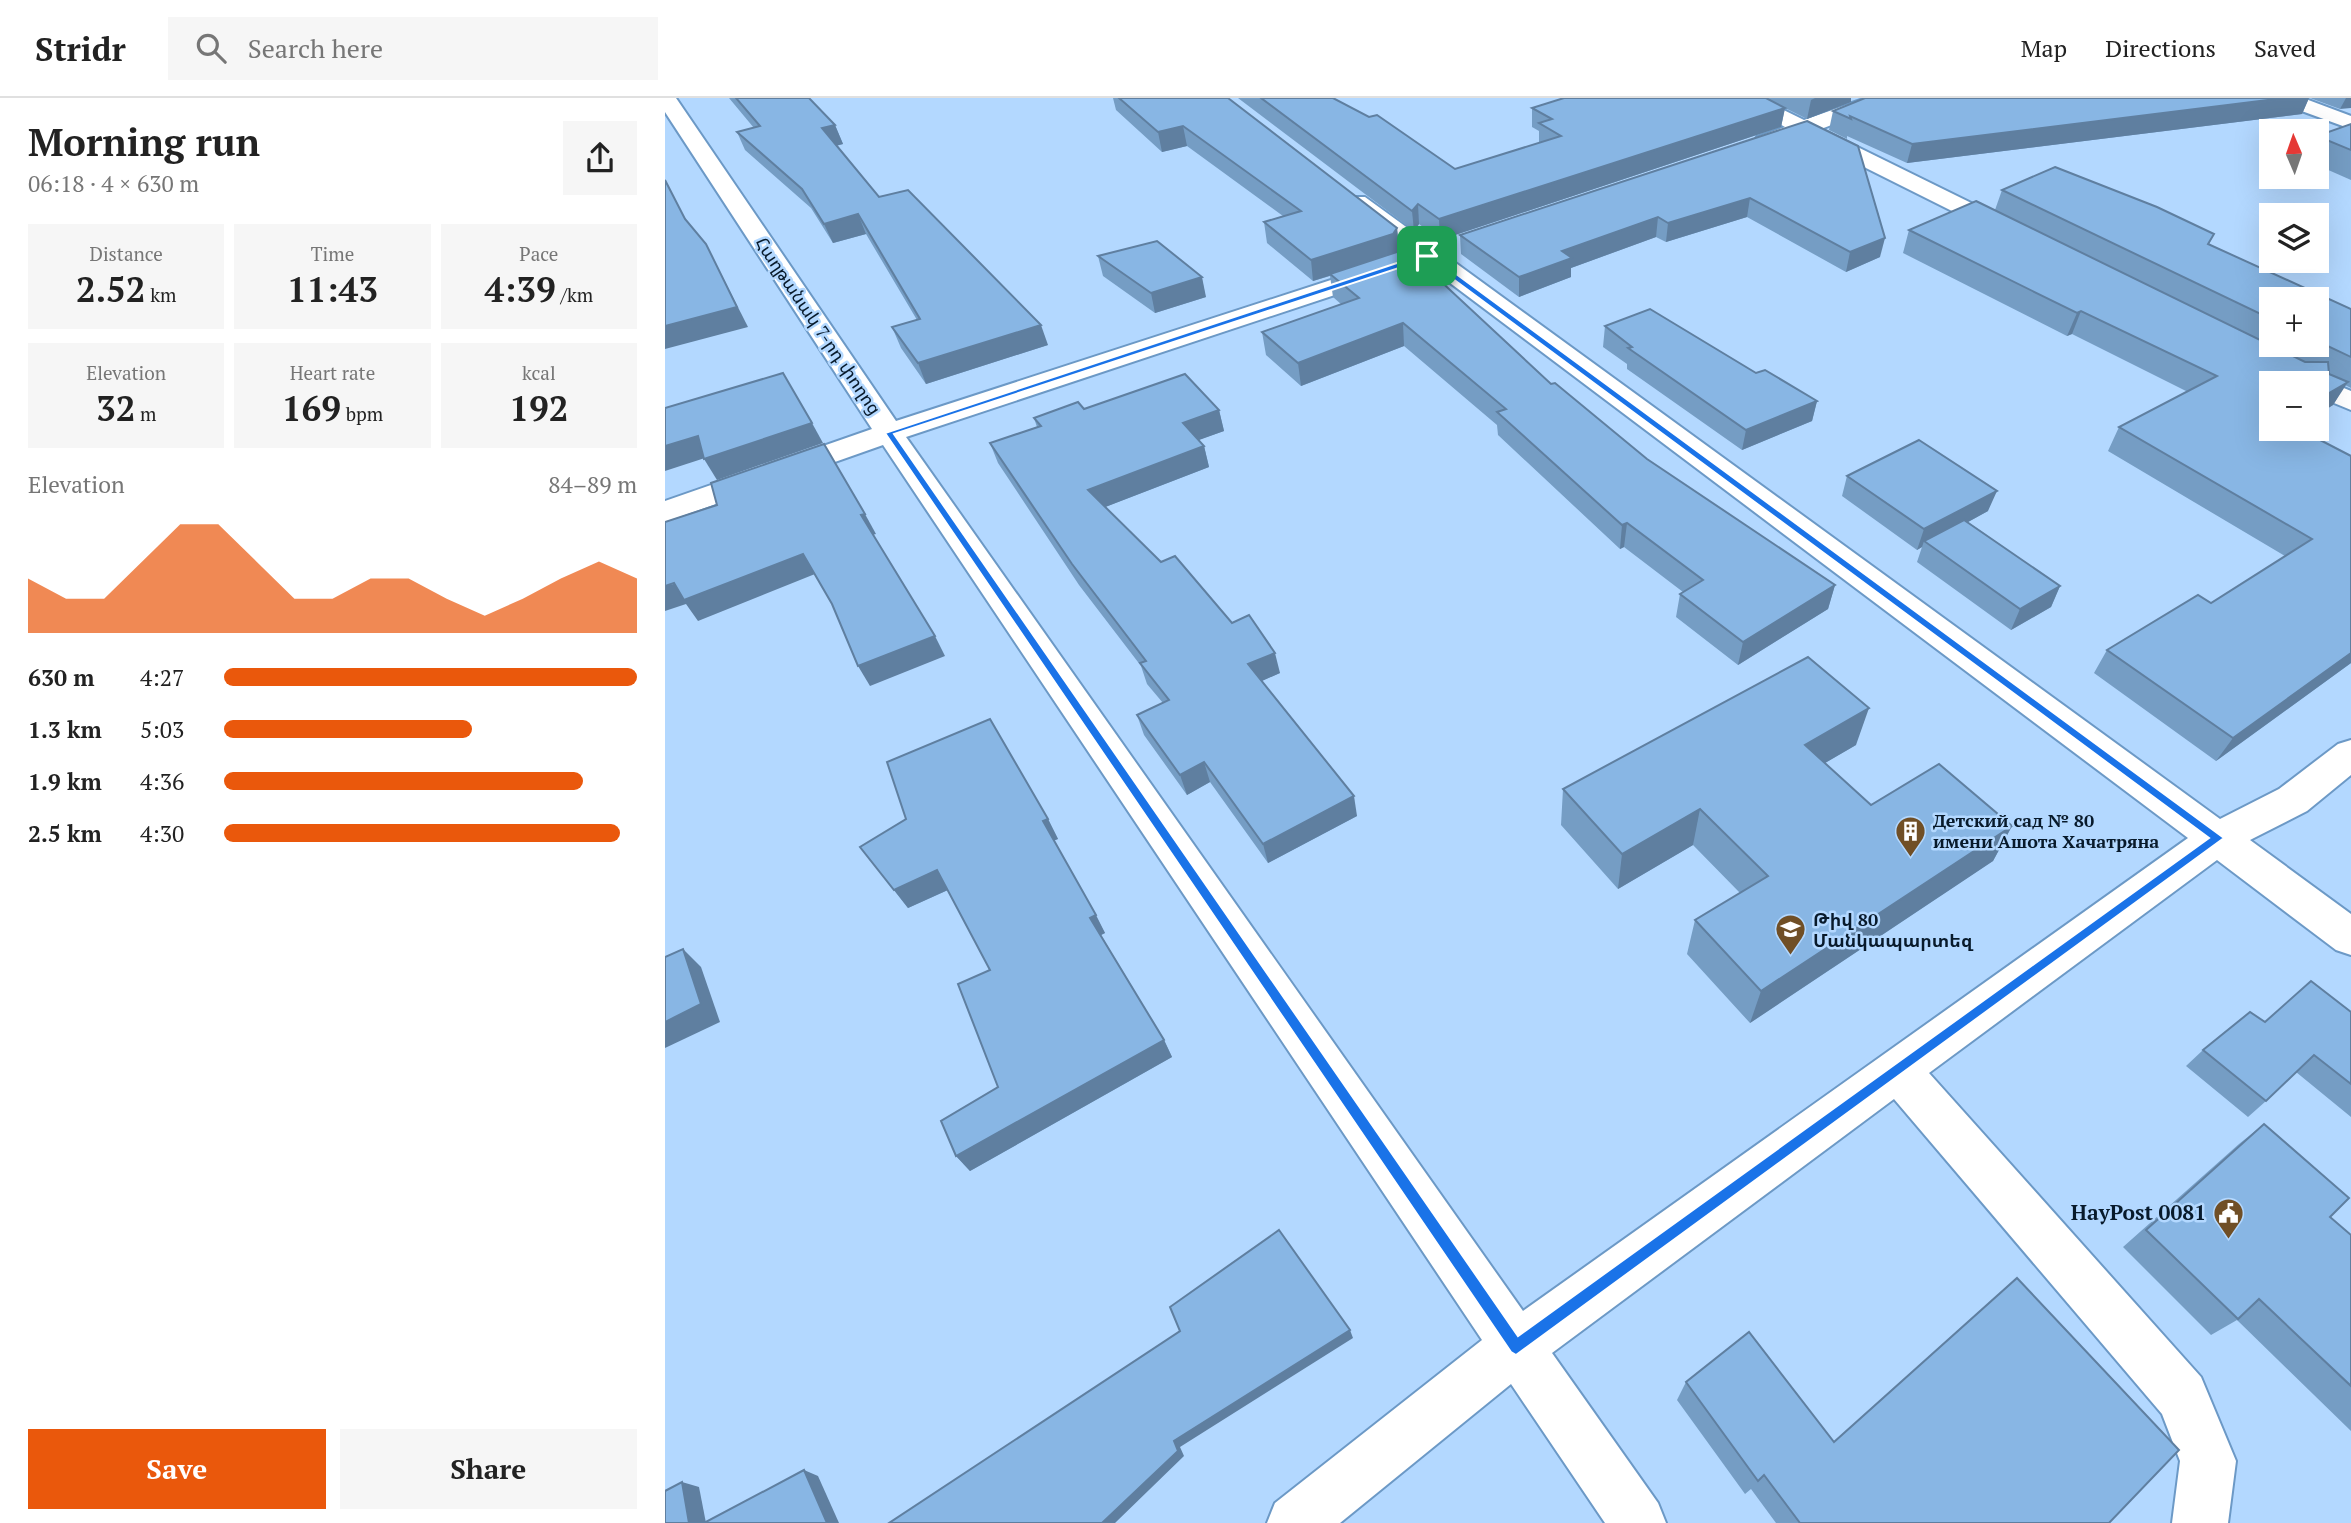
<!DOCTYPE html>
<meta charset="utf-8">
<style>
:root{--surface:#fff;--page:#f6f6f6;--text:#222;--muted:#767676;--line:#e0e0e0;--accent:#ea580c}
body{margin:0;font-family:"PT Serif","Noto Sans Armenian",serif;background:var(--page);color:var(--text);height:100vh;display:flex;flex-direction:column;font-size:26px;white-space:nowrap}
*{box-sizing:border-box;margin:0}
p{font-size:23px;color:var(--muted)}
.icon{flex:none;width:38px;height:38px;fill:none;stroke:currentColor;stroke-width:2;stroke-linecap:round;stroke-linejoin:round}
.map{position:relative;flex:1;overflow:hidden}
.details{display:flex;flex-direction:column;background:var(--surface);width:665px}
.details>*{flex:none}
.needle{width:46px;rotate:358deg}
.fabs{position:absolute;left:1594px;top:21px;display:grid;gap:14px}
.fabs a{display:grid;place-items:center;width:70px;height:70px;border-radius:0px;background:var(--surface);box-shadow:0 7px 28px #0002;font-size:35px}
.pin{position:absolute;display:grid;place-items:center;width:60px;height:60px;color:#fff;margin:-30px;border-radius:14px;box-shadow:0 4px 10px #0006}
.round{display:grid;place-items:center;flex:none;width:74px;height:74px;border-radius:0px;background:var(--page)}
.summary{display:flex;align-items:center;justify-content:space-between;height:119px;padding:0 28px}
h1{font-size:38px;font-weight:700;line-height:52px}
.figures{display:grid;grid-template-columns:repeat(3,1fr);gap:10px;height:119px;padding:7px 28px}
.figures div{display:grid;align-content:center;border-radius:0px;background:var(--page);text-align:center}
.figures b{font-size:35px;font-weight:700}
.figures small{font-size:19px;font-weight:400}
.figures p{font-size:19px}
.chart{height:196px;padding:14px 28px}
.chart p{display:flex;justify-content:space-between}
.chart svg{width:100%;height:126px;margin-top:7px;fill:var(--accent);opacity:.7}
.cta{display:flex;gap:14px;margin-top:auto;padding:14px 28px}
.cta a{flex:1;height:80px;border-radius:0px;background:var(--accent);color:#fff;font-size:28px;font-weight:700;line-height:80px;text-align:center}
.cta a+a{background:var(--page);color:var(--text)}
ul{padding:0 28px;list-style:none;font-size:23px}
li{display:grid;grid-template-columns:112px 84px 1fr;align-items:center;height:52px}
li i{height:18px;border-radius:9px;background:var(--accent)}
header{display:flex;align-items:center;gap:42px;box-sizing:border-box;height:98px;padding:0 35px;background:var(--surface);border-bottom:2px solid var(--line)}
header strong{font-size:33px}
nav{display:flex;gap:38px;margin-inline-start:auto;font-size:24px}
.search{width:490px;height:63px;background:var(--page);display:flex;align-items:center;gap:18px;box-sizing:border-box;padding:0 24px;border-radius:0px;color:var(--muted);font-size:26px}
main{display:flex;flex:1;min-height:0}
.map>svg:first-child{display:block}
</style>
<header>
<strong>Stridr</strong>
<div class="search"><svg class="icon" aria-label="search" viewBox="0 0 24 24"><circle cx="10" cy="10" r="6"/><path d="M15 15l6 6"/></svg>Search here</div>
<nav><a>Map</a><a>Directions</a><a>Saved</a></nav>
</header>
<main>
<section class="details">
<div class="summary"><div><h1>Morning run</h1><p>06:18 · 4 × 630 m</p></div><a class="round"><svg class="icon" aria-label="share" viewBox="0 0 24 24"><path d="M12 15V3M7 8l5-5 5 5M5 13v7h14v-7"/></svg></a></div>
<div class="figures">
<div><p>Distance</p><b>2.52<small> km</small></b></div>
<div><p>Time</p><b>11:43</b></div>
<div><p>Pace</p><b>4:39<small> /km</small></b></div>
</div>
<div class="figures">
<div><p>Elevation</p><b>32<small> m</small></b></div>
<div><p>Heart rate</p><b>169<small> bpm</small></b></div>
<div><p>kcal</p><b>192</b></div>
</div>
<div class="chart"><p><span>Elevation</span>84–89 m</p>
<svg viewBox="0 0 160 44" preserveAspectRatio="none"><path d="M0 44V25L10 32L20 32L30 19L40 6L50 6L60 19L70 32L80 32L90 25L100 25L110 32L120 38L130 32L140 25L150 19L160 25V44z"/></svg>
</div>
<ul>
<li><b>630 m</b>4:27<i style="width:100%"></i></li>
<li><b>1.3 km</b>5:03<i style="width:60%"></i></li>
<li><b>1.9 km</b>4:36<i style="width:87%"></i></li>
<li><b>2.5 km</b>4:30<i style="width:96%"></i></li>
</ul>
<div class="cta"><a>Save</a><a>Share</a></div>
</section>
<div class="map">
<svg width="1686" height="1425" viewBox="0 0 1686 1425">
<rect width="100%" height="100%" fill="#b3d8ff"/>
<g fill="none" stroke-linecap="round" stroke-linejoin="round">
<defs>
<g id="street">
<polygon points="0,0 11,0 231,323 706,169 724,169 727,174 724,179 241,339 858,1213 1523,740 684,109 680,104 684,99 700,99 1555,721 1614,691 1673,646 1686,642 1686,677 1642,713 1585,742 1686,816 1686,857 1671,852 1552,762 1264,975 1536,1279 1571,1363 1563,1425 1507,1425 1515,1363 1497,1316 1229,1001 887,1255 993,1405 1001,1425 940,1425 846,1286 675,1425 602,1425 610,1405 817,1242 218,347 0,424 0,403 207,331 0,14"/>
<polygon points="1068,0 1094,0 1139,22 1201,0 1230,0 1227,4 1156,31 1353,128 1357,133 1353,138 1337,138 1137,38 1100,50 1092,49 1089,44 1092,39 1120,29"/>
<polygon points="1652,279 1686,293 1686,312 1652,298 1652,285 1639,285"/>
</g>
<polygon id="secondary" points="1609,0 1638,0 1686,18 1686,31 1612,4"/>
</defs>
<use href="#street" stroke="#6c99c6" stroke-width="4"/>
<use href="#secondary" stroke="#6c99c6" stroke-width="4"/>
<use href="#street" fill="#fff" fill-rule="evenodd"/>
<use href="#secondary" fill="#fff" fill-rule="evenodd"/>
</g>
<g fill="#759dc4" fill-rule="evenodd">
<polygon points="64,0 144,0 170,27 178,46 171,48 214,99 383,247 261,286 236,250 227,229 252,222 201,136 168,145 146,110 80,52 72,34 89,30"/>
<polygon points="448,0 563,0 732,130 734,151 731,155 886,286 982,361 1170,487 1163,511 1073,567 1011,519 1015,496 1018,494 959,449 955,451 833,337 832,327 739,248 636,288 601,257 597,234 677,207 668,199 665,178 648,183 602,145 599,124 618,118 522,48 497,54 451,12"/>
<polygon points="573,0 668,0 790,71 874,45 874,33 867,29 867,10 899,0 1186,0 1186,4 1142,21 1120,10 1116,29 775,142 754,126 749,133"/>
<polygon points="1200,0 1644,0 1637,16 1242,65 1182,38 1182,41 1164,32 1168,13"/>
<polygon points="1645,0 1686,0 1675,11"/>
<polygon points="1142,23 1215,159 1181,174 1082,119 1001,144 991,139 906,170 906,179 854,199 796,156 795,137"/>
<polygon points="1686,26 1686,82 1652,67 1652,38"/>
<path d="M1337,92l212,44 -5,10 142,65v79l-6,-3 -12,20 -16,10v-32l-46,46 80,27v207l-135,98 -122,-88 13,-23 104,-47 74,-47 -177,-105 11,-24 69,-35 -116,-58 -5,2 -164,-83 6,-23 86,-20zM1606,201h46v46h-46z"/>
<polygon points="433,158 541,199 490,215 438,178"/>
<polygon points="940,228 1091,275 1152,303 1147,323 1077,352 962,271 962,266 938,249"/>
<polygon points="419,311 554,312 559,333 533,342 539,348 544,369 440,409 496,464 567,525 615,575 596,583 692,718 603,765 545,684 522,697 479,637 472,617 498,605 482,586 476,568 414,487 333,365 325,345 372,329 369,320"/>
<polygon points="1182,378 1323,413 1303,424 1395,488 1386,509 1346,532 1252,464 1257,449 1252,452 1177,398"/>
<polygon points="1191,647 1160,665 1206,707 1347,728 1328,763 1085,925 1022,856 1030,822 1075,795 1028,747 953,791 896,727 898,691"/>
<polygon points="383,721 393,741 389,742 440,835 436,837 499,942 507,959 305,1073 291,1058 333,989 325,872 283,792 243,810 195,749"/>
<polygon points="1686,914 1686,1019 1631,974 1601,1003 1583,1019 1521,968 1538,952 1600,924"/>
<polygon points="1599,1026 1665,1119 1686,1137 1686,1333 1572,1222 1546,1237 1458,1149 1574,1046"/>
<polygon points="1021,1284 1169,1344 1444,1425 1111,1425 1086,1391 1080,1396 1012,1302"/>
</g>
<g fill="#5f7fa0">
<polygon points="1150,0 1186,0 1186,4 1142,21 1146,2"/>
<polygon points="1619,0 1644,0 1637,16 1242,65 1247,46"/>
<polygon points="1681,0 1686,0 1686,10 1675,11"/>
<polygon points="1120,10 1116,29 775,142 774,121"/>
<polygon points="170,27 178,46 165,49 157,30"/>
<polygon points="518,28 522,48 497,54 493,34"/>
<polygon points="1085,100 1082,119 1001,144 1003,125"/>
<polygon points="753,106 754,126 749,133 747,113"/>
<polygon points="193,116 201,136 168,145 159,126"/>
<polygon points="993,119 991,139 906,170 906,179 854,199 854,179 897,153"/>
<polygon points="732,130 734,151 730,157 648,183 646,162"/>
<polygon points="1220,140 1215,159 1181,174 1185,154"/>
<polygon points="41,146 83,229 0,251 0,228"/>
<polygon points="537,179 541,199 490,215 486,195"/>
<polygon points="1416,213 1407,236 1402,238 1412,215"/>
<polygon points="738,225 739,248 636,288 633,265"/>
<polygon points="376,227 383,247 261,286 253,265"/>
<polygon points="1683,284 1668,307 1652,317 1652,302"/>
<polygon points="1152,303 1147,323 1077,352 1081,332"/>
<polygon points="554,312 559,333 523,346 518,325"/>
<polygon points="147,325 158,345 52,382 39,361"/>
<polygon points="33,338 46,358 0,373 0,348"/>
<polygon points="539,348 544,369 430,413 423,392"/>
<polygon points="1332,393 1323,413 1263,446 1259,443 1257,449 1252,452 1259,431"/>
<polygon points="200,416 211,436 207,437 196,417"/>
<polygon points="962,425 959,449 955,451 957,427"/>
<polygon points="138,456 150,476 33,523 21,506 0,513 0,488"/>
<polygon points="1170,487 1163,511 1073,567 1078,544"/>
<polygon points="1395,488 1386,509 1346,532 1355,511"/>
<polygon points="270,538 280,558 205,588 193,568"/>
<polygon points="610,555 615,575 588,587 583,566"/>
<polygon points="1686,555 1686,565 1551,663 1568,640"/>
<polygon points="1204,610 1191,647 1129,683 1140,647"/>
<polygon points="539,664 545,684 522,697 515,677"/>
<polygon points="689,698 692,718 603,765 598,746"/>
<polygon points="1035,711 1028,747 953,791 957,756"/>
<polygon points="383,721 393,741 388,743 378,723"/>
<polygon points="1347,728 1328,763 1085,925 1096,893"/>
<polygon points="272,772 285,791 243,810 229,792"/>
<polygon points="431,817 440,835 434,838 425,820"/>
<polygon points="18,851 36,869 55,924 0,950 0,924"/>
<polygon points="499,942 507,959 305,1073 291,1058"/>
<polygon points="685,1232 688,1240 515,1349 519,1358 450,1425 437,1425 509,1343"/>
<polygon points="139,1372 153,1378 174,1425 162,1425"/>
<polygon points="17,1384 34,1389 41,1425 24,1425"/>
</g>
<g fill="#88b6e4" stroke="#5f7fa0" stroke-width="2">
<polygon points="71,0 144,0 170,27 157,30 214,99 243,92 376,227 253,265 227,229 255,221 193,116 159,126 137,91 72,34 95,28"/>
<polygon points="454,0 563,0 732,130 728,136 646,162 599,124 636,113 518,28 493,34"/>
<polygon points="596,0 668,0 704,19 712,17 790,71 896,38 874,25 887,21 867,10 899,0 1101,0 1120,10 774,121 753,106 747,113"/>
<polygon points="1200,0 1619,0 1247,46 1185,18 1186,21 1168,13"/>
<polygon points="1142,23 1193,48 1220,140 1185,154 1085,100 1003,125 993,119 897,153 907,160 854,179 795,137"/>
<polygon points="1686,26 1686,52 1652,38"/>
<polygon points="1390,69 1492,109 1549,136 1543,146 1686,211 1686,259 1652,243 1652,201 1606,201 1606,221 1337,92"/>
<polygon points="0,82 20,121 41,146 72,209 0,228"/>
<polygon points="1311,103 1640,264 1663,264 1664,276 1683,284 1652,302 1652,285 1606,285 1606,331 1634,331 1686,358 1686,555 1568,640 1442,552 1533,497 1546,505 1647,441 1454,329 1552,278 1416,213 1412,215 1244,132"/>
<polygon points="492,143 537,179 486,195 433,158"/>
<polygon points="741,151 886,286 890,285 982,361 1170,487 1078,544 1015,496 1038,482 962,425 957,427 832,314 841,311 738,225 633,265 597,234 694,200 665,176"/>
<polygon points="985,211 1091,275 1100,272 1152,303 1081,332 963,250 967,249 940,228"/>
<polygon points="118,275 147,325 39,361 33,338 0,348 0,310"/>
<polygon points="520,276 554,312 518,325 539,348 423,392 496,464 510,458 567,525 584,517 610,555 583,566 689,698 598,746 539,664 515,677 472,617 504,602 475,565 481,563 407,466 325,345 376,328 369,320 413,304 419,311"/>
<polygon points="1254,342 1332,393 1259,431 1182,378"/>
<polygon points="159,346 200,416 196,417 270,538 193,568 167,506 138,456 19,502 9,485 0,488 0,424 52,407 46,385"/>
<polygon points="1299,422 1395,488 1355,511 1259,443"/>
<polygon points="1143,559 1204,610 1140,647 1206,707 1274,666 1347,728 1096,893 1030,822 1103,778 1035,711 957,756 898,691"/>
<polygon points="325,621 383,721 378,723 431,817 425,820 499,942 291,1058 276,1023 333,989 293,886 325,872 272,772 229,792 195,749 241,721 222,664"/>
<polygon points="18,851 36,906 0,924 0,859"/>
<polygon points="1646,883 1686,914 1686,986 1649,957 1601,1003 1538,952 1585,914 1600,924"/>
<polygon points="1599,1026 1684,1100 1665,1119 1686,1137 1686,1288 1594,1201 1573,1221 1481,1132"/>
<polygon points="614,1132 685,1232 509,1343 513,1353 437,1425 224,1425 515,1233 505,1209"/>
<polygon points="1352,1180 1514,1352 1444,1425 1135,1425 1099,1377 1093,1383 1021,1284 1084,1234 1169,1344"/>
<polygon points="139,1372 162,1425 39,1425"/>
<polygon points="17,1384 24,1425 0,1425 0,1393"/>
</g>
<path fill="#1a73e8" stroke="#fff" stroke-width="2" fill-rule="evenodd" d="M759,156h5l795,584 -708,517 -5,-3 -626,-919zM761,161l783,579 -691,498 -624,-902z"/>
<defs>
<symbol id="building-pin" viewBox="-11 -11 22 30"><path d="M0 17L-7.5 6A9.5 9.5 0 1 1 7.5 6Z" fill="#704f26" stroke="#b3d8ff"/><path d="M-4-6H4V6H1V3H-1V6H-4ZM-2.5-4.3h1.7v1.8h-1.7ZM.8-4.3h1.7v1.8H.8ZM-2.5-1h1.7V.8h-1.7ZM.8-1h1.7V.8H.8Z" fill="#fff"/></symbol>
<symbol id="school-pin" viewBox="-11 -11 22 30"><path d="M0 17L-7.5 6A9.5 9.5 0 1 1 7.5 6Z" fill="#704f26" stroke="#b3d8ff"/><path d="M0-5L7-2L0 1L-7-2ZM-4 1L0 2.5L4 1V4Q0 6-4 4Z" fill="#fff"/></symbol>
<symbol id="civic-pin" viewBox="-11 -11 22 30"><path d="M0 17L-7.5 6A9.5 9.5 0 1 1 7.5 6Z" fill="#704f26" stroke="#b3d8ff"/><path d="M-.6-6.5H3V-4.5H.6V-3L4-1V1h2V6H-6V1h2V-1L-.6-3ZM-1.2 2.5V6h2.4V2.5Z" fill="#fff"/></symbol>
</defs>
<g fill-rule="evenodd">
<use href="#building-pin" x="1228" y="716" width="35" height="47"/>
<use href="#school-pin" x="1108" y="814" width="35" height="47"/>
<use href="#civic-pin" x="1546" y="1098" width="35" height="47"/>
</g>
<g text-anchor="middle" stroke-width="5" stroke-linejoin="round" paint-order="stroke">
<g font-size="18" fill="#081a2b" stroke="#b3d8ff">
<text transform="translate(153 228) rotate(56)" y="6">Հաղթանակ 7-րդ փողոց</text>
</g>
<g font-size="18" font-weight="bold" fill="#081a2b" stroke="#b3d8ff" text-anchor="start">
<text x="1268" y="729">Детский сад № 80<tspan x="1268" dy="21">имени Ашота Хачатряна</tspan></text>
<text x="1148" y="828">Թիվ 80<tspan x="1148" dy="21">Մանկապարտեզ</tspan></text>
</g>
<g font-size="21" font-weight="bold" fill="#081a2b" stroke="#b3d8ff" text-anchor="end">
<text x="1541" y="1122">HayPost 0081</text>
</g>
</g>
</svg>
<div class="fabs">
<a><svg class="needle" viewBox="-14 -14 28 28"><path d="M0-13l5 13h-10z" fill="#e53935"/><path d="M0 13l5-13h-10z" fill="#767676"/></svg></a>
<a><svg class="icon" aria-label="layers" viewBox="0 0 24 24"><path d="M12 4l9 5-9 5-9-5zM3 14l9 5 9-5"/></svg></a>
<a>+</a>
<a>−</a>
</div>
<div class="pin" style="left:762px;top:158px;background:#1e9e55"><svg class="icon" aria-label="arrive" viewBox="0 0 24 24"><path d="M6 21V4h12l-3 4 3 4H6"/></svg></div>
</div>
</main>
